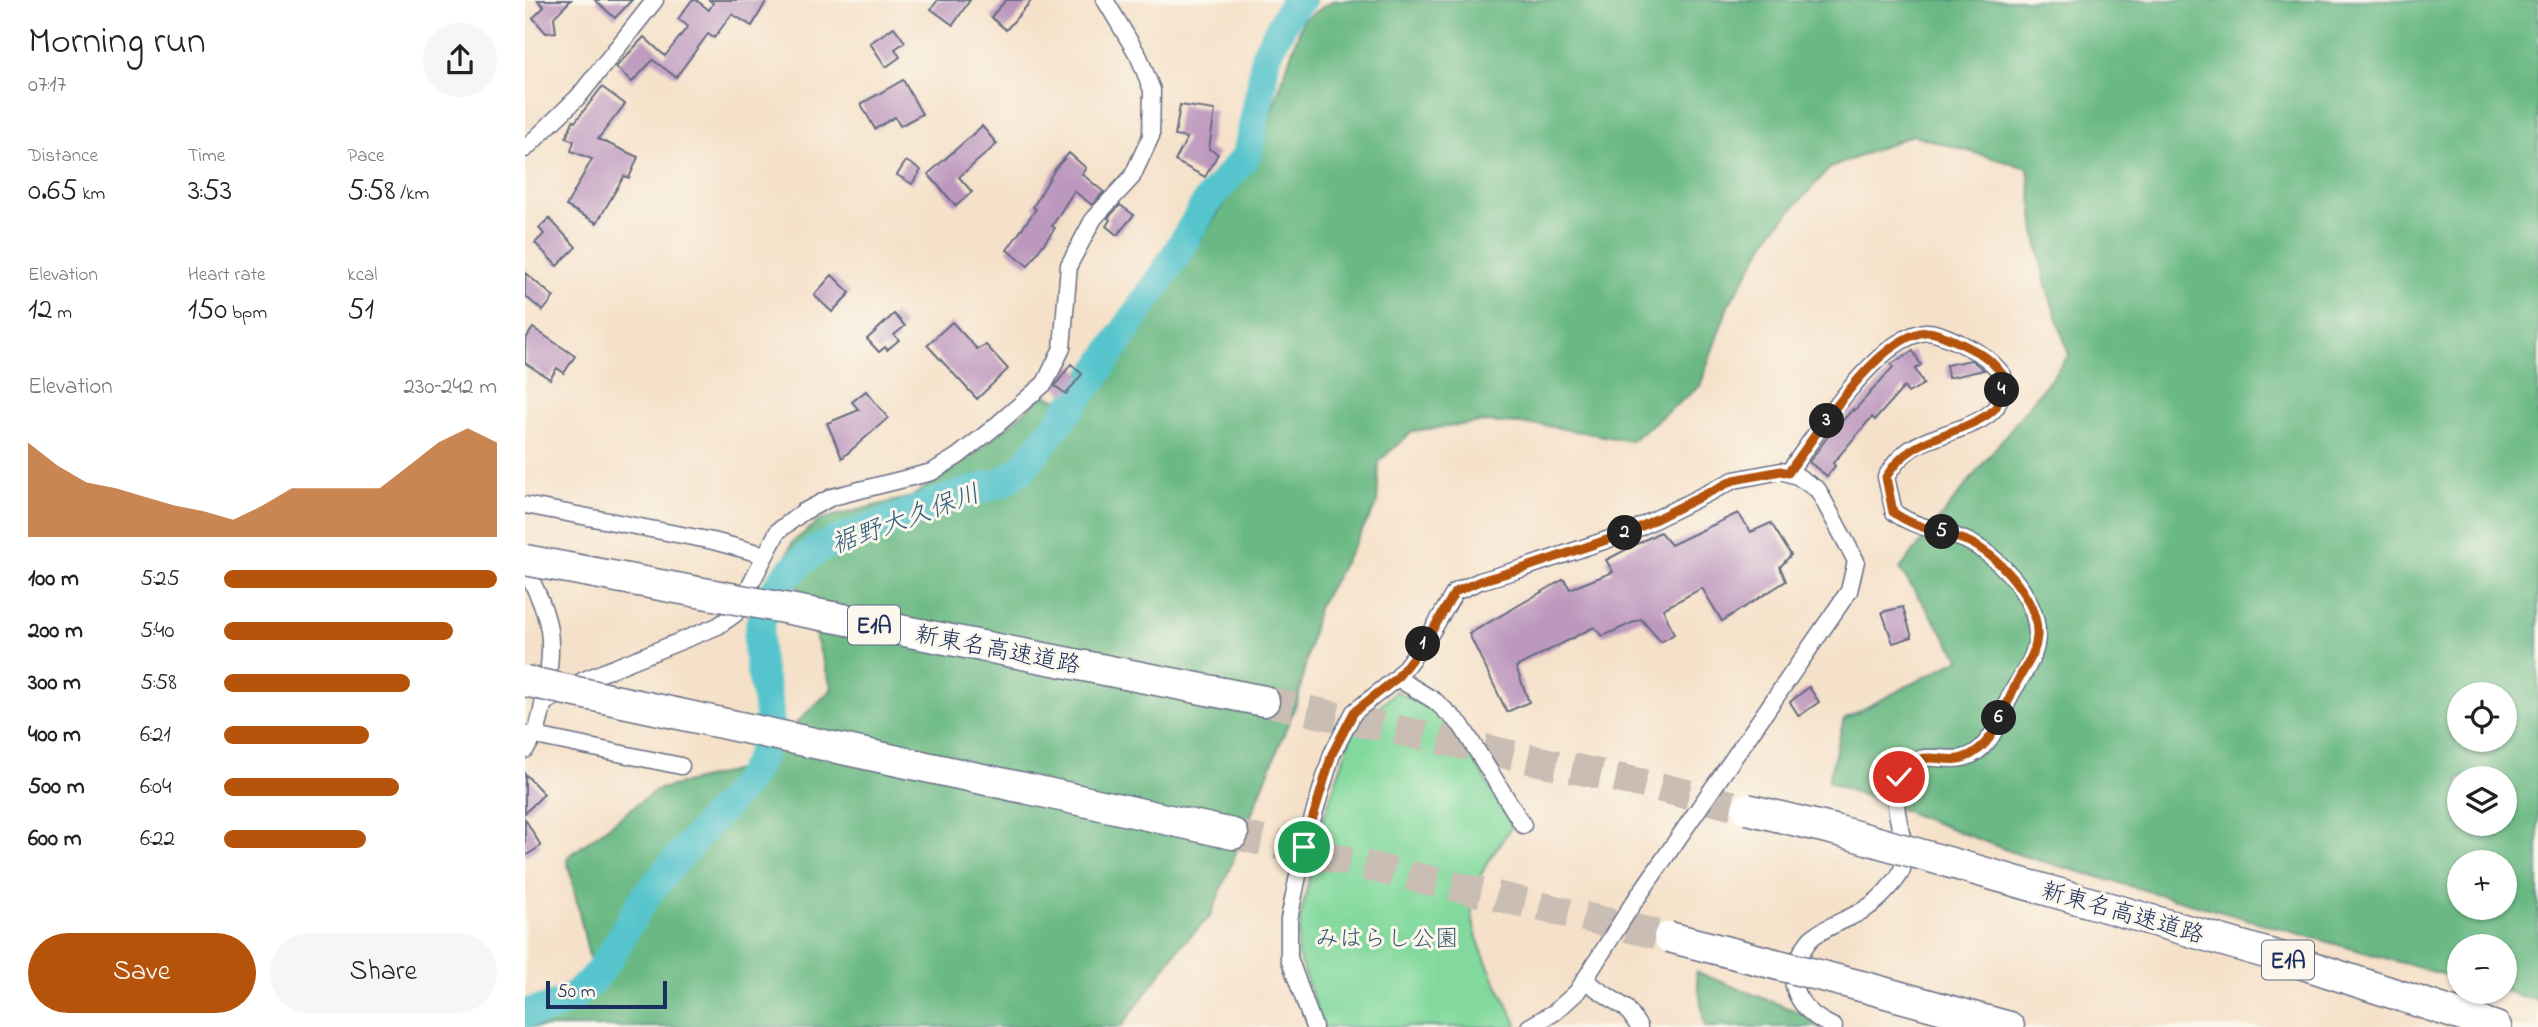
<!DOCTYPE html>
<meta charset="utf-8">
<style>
:root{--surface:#fff;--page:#f6f6f6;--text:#222;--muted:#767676;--accent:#b45309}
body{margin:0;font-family:"Indie Flower","Klee One",sans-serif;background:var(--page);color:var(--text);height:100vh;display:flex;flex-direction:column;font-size:26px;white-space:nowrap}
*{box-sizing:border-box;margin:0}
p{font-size:23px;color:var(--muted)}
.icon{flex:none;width:38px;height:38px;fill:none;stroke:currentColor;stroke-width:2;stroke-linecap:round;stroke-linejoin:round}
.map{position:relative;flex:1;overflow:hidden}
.panel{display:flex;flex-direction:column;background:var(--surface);width:525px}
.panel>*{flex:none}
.buttons{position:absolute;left:1922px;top:682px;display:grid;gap:14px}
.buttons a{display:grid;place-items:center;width:70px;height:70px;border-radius:50%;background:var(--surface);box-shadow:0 2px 5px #0004;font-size:35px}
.scale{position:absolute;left:21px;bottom:18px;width:121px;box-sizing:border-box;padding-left:7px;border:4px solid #1b2f5e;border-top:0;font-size:19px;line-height:24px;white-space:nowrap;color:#1b2f5e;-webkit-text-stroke:5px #fbf7ec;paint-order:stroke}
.pin{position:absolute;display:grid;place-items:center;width:60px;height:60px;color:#fff;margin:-30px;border:4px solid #fff;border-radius:50%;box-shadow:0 2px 7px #0007}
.km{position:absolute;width:35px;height:35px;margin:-18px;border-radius:50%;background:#222;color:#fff;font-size:19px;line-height:35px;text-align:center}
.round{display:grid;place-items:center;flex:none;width:74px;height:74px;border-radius:37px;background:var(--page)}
.head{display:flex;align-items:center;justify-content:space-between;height:119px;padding:0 28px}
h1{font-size:38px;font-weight:600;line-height:52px}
.metrics{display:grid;grid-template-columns:repeat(3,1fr);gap:10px;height:119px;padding:7px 28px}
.metrics div{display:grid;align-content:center}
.metrics b{font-size:30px;font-weight:600}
.metrics small{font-size:19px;font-weight:400}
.metrics p{font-size:19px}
.chart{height:196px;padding:14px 28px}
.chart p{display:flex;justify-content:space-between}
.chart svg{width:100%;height:126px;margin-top:7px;fill:var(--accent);opacity:.7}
.primary-button{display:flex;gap:14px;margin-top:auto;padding:14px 28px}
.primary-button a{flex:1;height:80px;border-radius:42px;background:var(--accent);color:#fff;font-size:28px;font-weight:600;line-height:80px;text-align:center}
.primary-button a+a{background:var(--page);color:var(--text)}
ul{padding:0 28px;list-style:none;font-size:23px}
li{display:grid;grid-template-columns:112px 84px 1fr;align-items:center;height:52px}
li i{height:18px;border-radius:9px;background:var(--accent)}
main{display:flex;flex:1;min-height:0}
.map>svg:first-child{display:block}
</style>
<main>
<section class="panel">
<div class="head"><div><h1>Morning run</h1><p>07:17</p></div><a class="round"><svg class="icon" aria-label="share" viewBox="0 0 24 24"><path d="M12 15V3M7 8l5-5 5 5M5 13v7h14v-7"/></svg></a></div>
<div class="metrics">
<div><p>Distance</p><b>0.65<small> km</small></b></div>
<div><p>Time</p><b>3:53</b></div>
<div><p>Pace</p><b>5:58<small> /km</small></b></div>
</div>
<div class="metrics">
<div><p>Elevation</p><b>12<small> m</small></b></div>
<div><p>Heart rate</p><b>150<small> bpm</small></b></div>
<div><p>kcal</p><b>51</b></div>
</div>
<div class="chart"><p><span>Elevation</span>230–242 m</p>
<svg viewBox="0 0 160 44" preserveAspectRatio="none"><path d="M0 44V11L10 19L20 25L30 27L40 30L50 33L60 35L70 38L80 33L90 27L100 27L110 27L120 27L130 19L140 11L150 6L160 11V44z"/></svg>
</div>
<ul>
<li><b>100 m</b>5:25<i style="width:100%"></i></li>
<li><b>200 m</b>5:40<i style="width:84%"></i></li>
<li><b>300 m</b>5:58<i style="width:68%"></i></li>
<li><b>400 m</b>6:21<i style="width:53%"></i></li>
<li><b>500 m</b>6:04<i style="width:64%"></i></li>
<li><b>600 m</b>6:22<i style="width:52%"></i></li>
</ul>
<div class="primary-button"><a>Save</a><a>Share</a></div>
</section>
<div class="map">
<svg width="2013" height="1027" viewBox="0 0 2013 1027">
<rect width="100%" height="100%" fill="#fbf7ec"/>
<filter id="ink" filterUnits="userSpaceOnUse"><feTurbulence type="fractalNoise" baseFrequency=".0143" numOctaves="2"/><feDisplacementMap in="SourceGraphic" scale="14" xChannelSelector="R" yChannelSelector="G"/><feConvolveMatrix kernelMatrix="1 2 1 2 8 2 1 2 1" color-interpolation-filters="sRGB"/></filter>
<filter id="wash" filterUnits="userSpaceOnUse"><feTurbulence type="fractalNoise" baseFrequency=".00686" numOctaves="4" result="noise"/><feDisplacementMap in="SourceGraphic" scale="28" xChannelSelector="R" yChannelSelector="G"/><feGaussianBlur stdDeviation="1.57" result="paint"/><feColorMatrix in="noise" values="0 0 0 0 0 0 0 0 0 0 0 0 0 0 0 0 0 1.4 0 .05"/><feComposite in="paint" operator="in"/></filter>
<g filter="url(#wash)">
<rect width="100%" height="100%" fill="#f5e1c9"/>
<path fill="#83d99d" stroke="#4f847e" stroke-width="2" d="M871,691l44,21 17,19 55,95c-14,22 -34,45 -39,71 -8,37 29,94 44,127l-2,3h-192l-26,-75 3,-33 22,-97 31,-91z"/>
<g fill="#6ab984" stroke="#427471" stroke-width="2" fill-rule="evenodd">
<path d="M809,0h1204v1001l-34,-10v-44h-45v32l-439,-124 -192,-73 16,-63 116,-60 -60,-90 169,-214 -23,-70 -11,-54 -7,-63 -116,-33 -82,33 -57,62 -45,76 -28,80 -69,55 -89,-16 -60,-3 -69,9 -34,30 -2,43 -60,106 -19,89 -88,218 -28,27 -61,83h-596v-13l25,1 40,-54 -23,-103 89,-68 94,-23 82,-78 -32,-101 -25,-7 18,-39 29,-23 89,-22 62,-41 71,-61 33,12 90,-115 90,-139 46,-133zM1934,695h45v45h-45zM1934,779h45v45h-45zM1934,863h45v45h-45z"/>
<polygon points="1171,972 1294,1020 1297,1027 1180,1027"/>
</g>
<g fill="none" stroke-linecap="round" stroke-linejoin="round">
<path stroke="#56c4cc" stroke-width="30" d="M0,1013c26,-4 42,-9 62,-28 27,-26 39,-63 62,-93 19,-23 39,-46 59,-68 28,-31 47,-44 59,-87 7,-26 -5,-53 -8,-79 -7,-47 25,-90 65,-112l125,-48 54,-16 19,-13 73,-93 77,-115 36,-61 39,-45 14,-67 5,-34 24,-44 11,-10"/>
</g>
<g id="blocks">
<g fill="#bd98be">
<polygon points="12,0 46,0 29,17 31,32 21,33 8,18 19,7"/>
<polygon points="70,0 107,0 90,18"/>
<polygon points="167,0 171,0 184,10 188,3 184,0 242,0 227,26 207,14 189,38 183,34 151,77 128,60 107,82 91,67 119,37 140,56 163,26 153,19"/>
<polygon points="413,0 445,0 428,25 406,9"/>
<polygon points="481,0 507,0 481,30 466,17"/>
<polygon points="369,27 380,42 370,49 375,57 361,67 345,43"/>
<polygon points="378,80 397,114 375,126 370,117 350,129 336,104"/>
<polygon points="77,87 100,104 73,139 113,157 104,178 99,176 72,223 41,206 67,159 46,151 49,141 41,138 48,121 50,122"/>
<polygon points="655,105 690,110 684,149 693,154 680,177 650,161 662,138 650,136"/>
<polygon points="457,126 472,144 434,177 447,192 431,206 403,174"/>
<polygon points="544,153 561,168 557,174 579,192 567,205 549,191 527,226 530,228 503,266 482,250 511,209 508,207 530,169"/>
<polygon points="381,161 396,170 387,184 372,175"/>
<polygon points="595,205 609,215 592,235 581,226 585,220 583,218"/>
<polygon points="24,218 51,247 32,266 10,243 19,234 14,228"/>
<polygon points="0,273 29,297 18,311 0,296"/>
<polygon points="307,275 325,293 307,312 289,295"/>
<polygon points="369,314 380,326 369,335 374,340 362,350 360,347 354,352 342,339"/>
<polygon points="427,322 452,349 461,345 483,369 452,399 402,345"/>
<polygon points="8,328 50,356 39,373 32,368 25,379 0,363 0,340"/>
<polygon points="1388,351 1396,365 1390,369 1399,384 1383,393 1379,387 1350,420 1347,417 1308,463 1310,466 1302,476 1284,462 1301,439 1328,409 1329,411 1368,367 1366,364"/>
<polygon points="1446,360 1459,370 1423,378 1421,365"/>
<polygon points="546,364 557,374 541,394 530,386"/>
<polygon points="341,391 363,418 317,458 302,423 334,410 327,402"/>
<polygon points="1213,513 1226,532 1246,523 1266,555 1255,567 1261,581 1197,621 1177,588 1138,609 1149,634 1136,642 1116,619 1078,636 1069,627 991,667 1004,702 982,712 944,634 1039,579 1045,589 1088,572 1081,560 1135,532 1146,545"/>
<polygon points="1378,607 1387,637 1368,643 1357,612"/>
<polygon points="1284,687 1294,702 1274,716 1265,702"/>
<polygon points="0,774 19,794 0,813"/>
<polygon points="0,819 16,846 0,856"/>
</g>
</g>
</g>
<g filter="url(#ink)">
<use href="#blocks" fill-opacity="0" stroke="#676d83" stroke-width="2"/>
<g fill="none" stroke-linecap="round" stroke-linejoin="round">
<g stroke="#c9bdb4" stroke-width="30" stroke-dasharray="30 15" stroke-linecap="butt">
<polyline points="739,701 1129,786 1222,809"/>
<polyline points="708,834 1144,937"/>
</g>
<defs>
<g id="minor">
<polyline points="0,149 54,96 130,0"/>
<path d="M1263,473c29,-39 87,-134 137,-141 10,-1 26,7 35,11 20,10 28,14 43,32 -1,11 -1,22 -7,32 -15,21 -63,27 -84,41 -12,8 -19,17 -26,29l8,35c23,18 52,17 77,31 36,20 79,68 62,112 -5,14 -16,28 -23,41 -7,15 -13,35 -24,47 -26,33 -60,0 -81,25 -24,29 5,67 -2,98 -2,9 -8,16 -14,22 -24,29 -47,29 -75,48 -7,5 -11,14 -15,21 -17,32 7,58 35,70"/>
<polyline points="0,505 188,541 240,555"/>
<path d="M0,569c27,48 30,72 20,125 -4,22 -6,38 -20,56"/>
<polyline points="872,678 910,701 936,725 998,825"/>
<polyline points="19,703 59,680 193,626 210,614 253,531 278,512 307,497 407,472 433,456 466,430 520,383 537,348 544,265 569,218 607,177 626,136 627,90 614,57 580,0"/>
<polyline points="1,734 156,766"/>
<polyline points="1059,980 1102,1009 1114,1027"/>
<polyline points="789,1027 764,958 764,919 779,847 807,754 829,712 872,678 904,636 930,592 955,581 999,568 1105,532 1209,480 1256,471 1272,476 1293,490 1331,561 1324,591 1105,908 1052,992 1030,1012 1004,1027"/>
</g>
<g id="motorway">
<polyline points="698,693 739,701"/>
<polyline points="504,789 708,834"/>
<polyline points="1553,899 1772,962 1971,1027"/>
<polyline points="1336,986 1484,1027"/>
</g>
</defs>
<use href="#minor" stroke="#676d83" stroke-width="19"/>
<use href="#motorway" stroke="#676d83" stroke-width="33"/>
<use href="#minor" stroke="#fff" stroke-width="16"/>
<use href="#motorway" stroke="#fff" stroke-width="30"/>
<defs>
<g id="motorway-bridge">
<polyline points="0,560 313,618 698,693"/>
<polyline points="0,681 504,789"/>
<polyline points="1222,809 1310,830 1553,899"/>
<polyline points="1144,937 1336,986"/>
</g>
</defs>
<use href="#motorway-bridge" stroke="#676d83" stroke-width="33" stroke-linecap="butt"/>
<use href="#motorway-bridge" stroke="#fff" stroke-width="30"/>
</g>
</g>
<g fill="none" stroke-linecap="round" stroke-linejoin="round" filter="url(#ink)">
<defs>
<path id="route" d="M779,847l28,-93 22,-42 43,-34 32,-42 26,-44 25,-11 44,-13 106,-36 104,-52 47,-9 7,2c29,-39 87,-134 137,-141 10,-1 26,7 35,11 22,11 28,13 43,32 -1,11 -1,22 -7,32 -6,8 -19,14 -28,18 -33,14 -62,19 -82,52l7,35c23,17 49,19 74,29 32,14 72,60 70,95 -1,18 -11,29 -19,44 -12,23 -21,58 -43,72 -30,21 -50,-13 -76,25"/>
</defs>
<use href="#route" stroke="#fff" stroke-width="14"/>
<use href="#route" stroke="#b45309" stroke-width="9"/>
</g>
<g text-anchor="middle" stroke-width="6" stroke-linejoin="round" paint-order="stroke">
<g fill="#fbf7ec" stroke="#5e6b89" stroke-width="2">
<rect x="323" y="605.5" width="52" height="39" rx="5"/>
<rect x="1737" y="940.5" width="52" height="39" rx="5"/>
</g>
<g font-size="23" font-weight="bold" fill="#1b2f5e">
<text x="349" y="633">E1A</text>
<text x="1763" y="968">E1A</text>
</g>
<g font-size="24" fill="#1b2f5e" stroke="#fbf7ec">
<text transform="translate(473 649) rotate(11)" y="8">新東名高速道路</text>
<text transform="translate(1598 912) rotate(16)" y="8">新東名高速道路</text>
</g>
<g font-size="24" fill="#355a6e" stroke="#fbf7ec">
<text x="862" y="946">みはらし公園</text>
</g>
<g font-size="26" font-style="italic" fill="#2d5c7f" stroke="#fbf7ec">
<text transform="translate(380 518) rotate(-20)" y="9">裾野大久保川</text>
</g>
</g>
</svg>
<div class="buttons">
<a><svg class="icon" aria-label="locate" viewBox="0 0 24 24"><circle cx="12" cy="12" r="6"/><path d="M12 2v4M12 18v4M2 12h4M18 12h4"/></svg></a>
<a><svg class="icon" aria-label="layers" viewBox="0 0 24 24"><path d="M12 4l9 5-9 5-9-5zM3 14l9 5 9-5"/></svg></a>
<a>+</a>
<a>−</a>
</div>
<div class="scale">50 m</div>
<div class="pin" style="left:779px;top:847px;background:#1e9e55"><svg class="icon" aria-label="arrive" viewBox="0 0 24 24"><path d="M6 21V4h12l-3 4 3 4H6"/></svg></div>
<div class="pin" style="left:1374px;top:777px;background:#d93025"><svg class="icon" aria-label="check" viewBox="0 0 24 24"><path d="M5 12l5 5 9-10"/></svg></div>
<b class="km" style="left:898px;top:644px">1</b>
<b class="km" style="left:1100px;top:533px">2</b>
<b class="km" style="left:1302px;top:421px">3</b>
<b class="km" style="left:1477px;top:390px">4</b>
<b class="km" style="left:1417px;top:532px">5</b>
<b class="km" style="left:1474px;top:718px">6</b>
</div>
</main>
